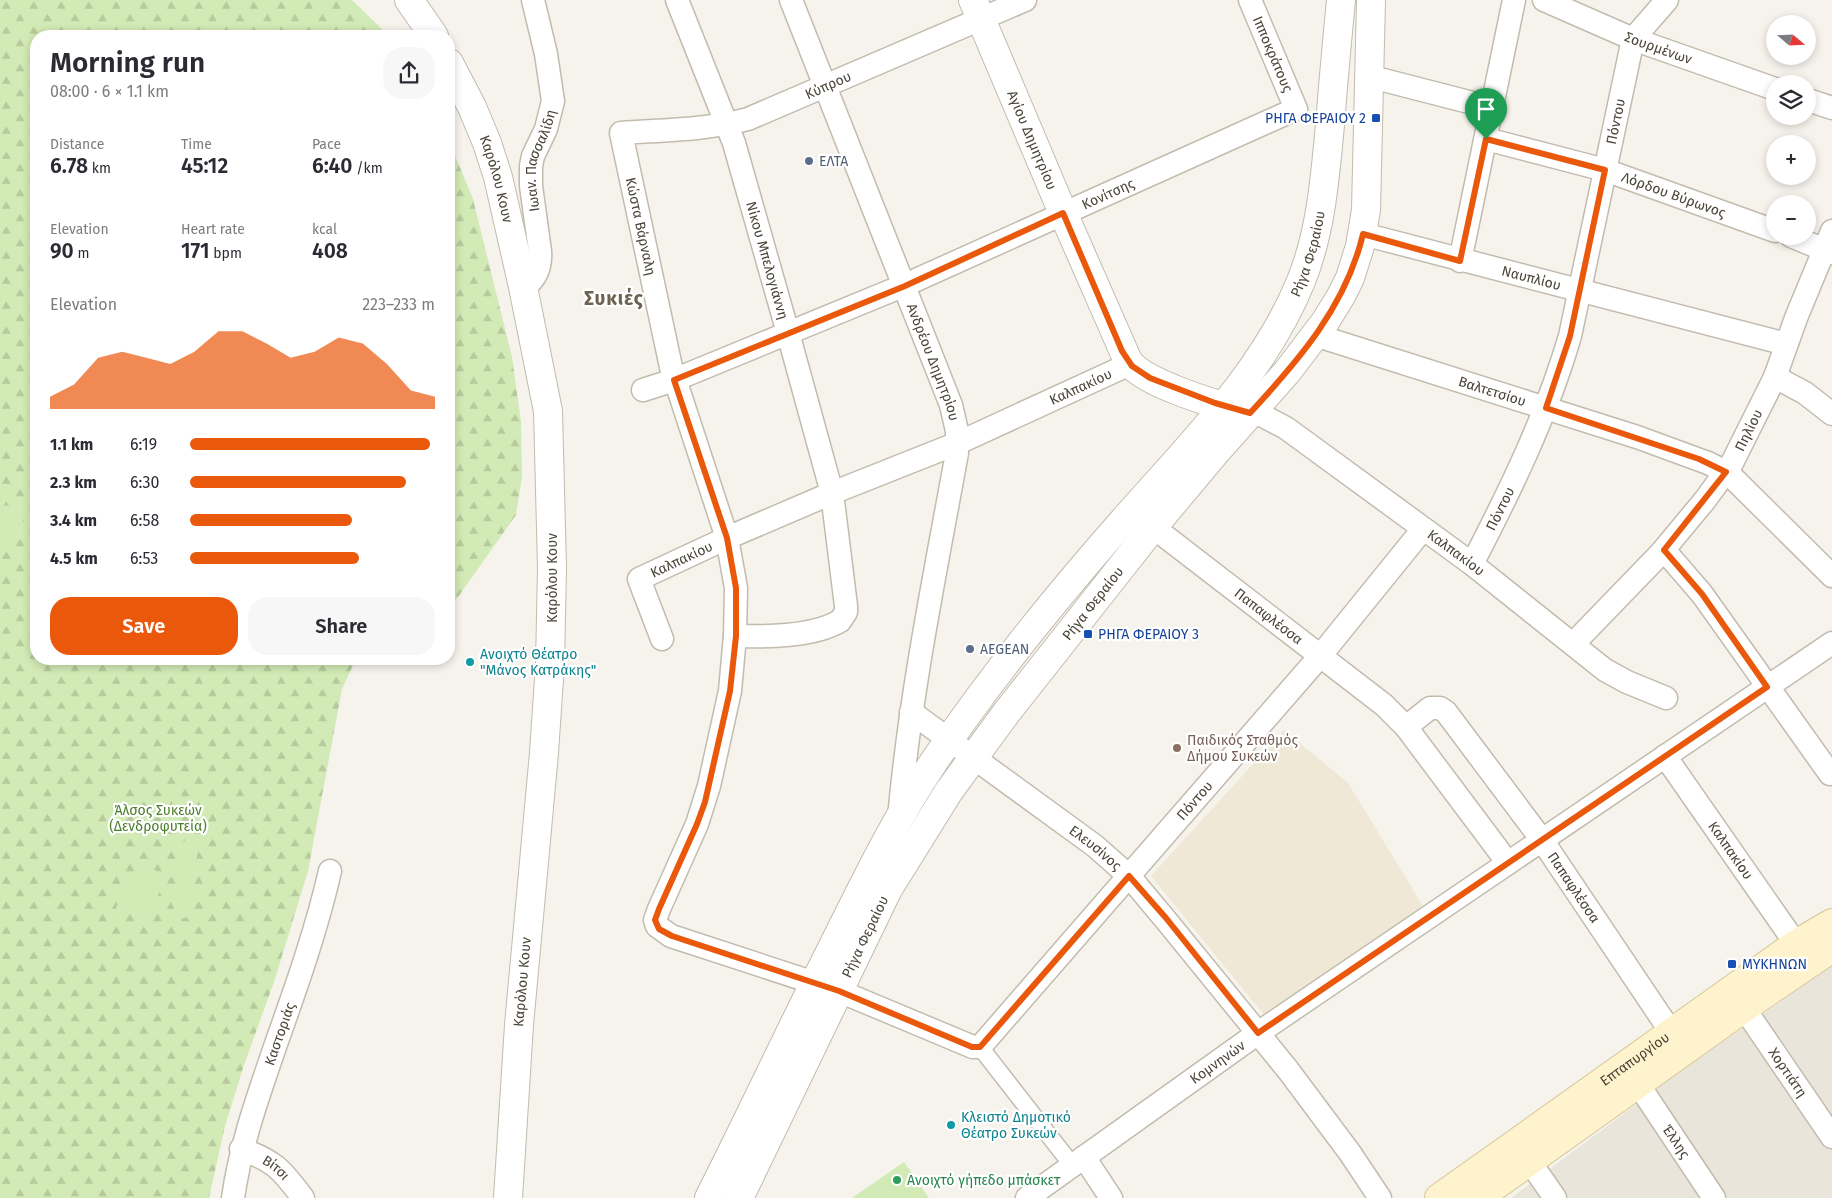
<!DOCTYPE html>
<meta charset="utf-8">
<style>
:root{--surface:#fff;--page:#f7f7f7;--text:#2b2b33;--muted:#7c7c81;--accent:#ea580c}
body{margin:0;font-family:"Fira Sans",sans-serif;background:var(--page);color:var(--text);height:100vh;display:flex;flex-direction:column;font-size:19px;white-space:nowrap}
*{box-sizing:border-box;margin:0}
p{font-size:16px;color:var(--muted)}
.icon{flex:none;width:28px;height:28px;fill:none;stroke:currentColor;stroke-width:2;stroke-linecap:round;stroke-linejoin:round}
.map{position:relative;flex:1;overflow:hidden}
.panel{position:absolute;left:30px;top:30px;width:425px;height:635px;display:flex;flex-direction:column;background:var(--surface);border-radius:20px;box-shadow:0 2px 8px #0003}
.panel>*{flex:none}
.needle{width:32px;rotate:109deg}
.controls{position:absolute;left:1766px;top:15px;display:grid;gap:10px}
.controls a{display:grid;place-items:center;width:50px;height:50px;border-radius:50%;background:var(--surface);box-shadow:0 2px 8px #0003;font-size:25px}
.pin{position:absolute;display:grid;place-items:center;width:42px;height:42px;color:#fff;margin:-51px -21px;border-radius:50% 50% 50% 0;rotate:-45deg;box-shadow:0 0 5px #0007}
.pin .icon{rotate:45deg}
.round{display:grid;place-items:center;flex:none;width:52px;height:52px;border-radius:20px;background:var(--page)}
.summary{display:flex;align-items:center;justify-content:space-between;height:85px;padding:0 20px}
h1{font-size:28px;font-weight:600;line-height:38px}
.figures{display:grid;grid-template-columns:repeat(3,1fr);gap:8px;height:85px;padding:5px 20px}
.figures div{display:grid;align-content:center}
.figures b{font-size:21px;font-weight:600}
.figures small{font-size:14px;font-weight:400}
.figures p{font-size:14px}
.chart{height:140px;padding:10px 20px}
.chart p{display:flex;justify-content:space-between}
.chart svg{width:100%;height:90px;margin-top:5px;fill:var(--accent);opacity:.7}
.primary-button{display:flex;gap:10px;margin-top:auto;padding:10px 20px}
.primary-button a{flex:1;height:58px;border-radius:20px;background:var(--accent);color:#fff;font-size:20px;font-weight:600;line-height:58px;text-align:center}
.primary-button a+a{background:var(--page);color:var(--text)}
ul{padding:0 20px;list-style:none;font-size:16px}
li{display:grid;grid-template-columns:80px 60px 1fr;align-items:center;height:38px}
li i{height:12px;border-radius:6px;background:var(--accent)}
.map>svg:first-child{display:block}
</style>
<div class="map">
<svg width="1832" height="1198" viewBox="0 0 1832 1198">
<defs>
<pattern id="forest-firs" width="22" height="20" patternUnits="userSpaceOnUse" patternTransform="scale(1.25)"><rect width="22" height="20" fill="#d2eab5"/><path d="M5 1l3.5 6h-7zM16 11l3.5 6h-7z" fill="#b6ca9c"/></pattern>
</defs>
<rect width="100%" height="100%" fill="#f6f3ec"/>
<polygon fill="#eae5da" points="1832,966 1832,1198 1511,1198 1675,1075"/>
<polygon fill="#efe8d6" points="1284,730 1348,783 1423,906 1264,1015 1151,876"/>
<g fill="url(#forest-firs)">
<polygon points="0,0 352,0 389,36 36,36 36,659 356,659 342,689 308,871 275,979 244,1065 225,1126 209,1198 0,1198"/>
<polygon points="449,141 473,199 512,357 521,422 522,476 516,515 458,597 449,606"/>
</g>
<g fill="#d2eab5">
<path d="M0,505l23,2 3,4c-6,17 -7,28 -26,33z"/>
<polygon points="187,839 195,839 198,847 191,911 188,917 179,919 171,902 176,887 175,849"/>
<path d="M140,865l17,6 6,11 -14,39c-13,-6 -18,-12 -30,0l-6,-4 8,-23 12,-10 -3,-5 5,-11z"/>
<polygon points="904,1162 929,1198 852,1198"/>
</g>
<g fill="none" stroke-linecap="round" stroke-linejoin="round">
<defs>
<polyline id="pedestrian" points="980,1047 1072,1165"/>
<g id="minor">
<path id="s1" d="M677,0l57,143 54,190 44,160 14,113v6l-6,9c-27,16 -74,16 -105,15"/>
<path id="s2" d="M791,0l160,405 6,26v22c-22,121 -47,242 -58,365"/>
<path id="s3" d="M1025,0l-277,119c-41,11 -85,11 -127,14l50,234 56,171 9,50 -1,48 -5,55 -21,95 -12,38 -38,85 -4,11 2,6 14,10 168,55 134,56h7l341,-392 102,-126"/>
<path id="s4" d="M1544,0l89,39 142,50"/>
<polyline points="1368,76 1492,108"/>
<polyline points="1808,100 1832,108"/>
<path id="s5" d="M1486,139l119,31 170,61"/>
<path id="s6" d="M1363,234l423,110"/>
<polyline points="1791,236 1832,253"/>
<polyline points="1460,261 1514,0"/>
<path id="s7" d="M523,287c14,-7 18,-22 17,-36l-9,-65v-20l2,-10 13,-27 7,-28 -7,-47 -13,-54"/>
<path id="s8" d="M1315,335l322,102 71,26 18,9 5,4 101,100"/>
<polyline points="1775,377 1805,393 1832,414"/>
<path id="s9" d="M643,390l31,-10 231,-95 391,-176 -46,-109"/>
<path id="s10" d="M1250,413l13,3 23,12 186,136 133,106 22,12 39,16"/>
<path id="s11" d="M1153,527l231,178 22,22 102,136"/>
<polyline points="1664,550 1702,594 1830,774"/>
<path id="s12" d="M1472,564c38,-73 75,-149 98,-228l63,-297 34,-39"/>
<path id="s13" d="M662,639l-23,-60 88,-41 105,-45 126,-50 172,-79"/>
<path id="s14" d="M1573,644l88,-91 44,-53 27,-37 43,-86 21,-59 36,-87"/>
<path id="s15" d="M911,712l184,134 34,30 36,43 123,151 62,83 30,45"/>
<path id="s16" d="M1406,727l24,-19h10l6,4 96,128 129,192"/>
<path id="s17" d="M1665,756l131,188"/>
<path id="s18" d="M1744,1008l88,129"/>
<path id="s19" d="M1638,1084l76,114"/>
<path id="s20" d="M241,1149c34,12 41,21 62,49"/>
<polyline points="1084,1157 1111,1198"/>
<polyline points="1530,1162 1555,1198"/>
<path id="s21" d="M233,1198c8,-56 26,-104 44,-157 20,-56 40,-113 53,-170"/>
<path id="s22" d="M1027,1198l231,-165 574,-390"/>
</g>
<g id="tertiary">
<polyline points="409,0 434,36"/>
<path id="s23" d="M973,0l90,213 65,148c15,22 86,43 113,50"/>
<path id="s24" d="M449,63l23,44 15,36 11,34 25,110 25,124 4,157 -2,96 -6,89 -25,272 -11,173"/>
<path id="s25" d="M709,1198c43,-85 83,-171 126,-256 31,-62 61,-124 100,-182 57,-84 122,-164 189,-240 64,-73 140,-147 177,-239 20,-49 24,-104 29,-156 3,-42 7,-83 11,-125"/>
<path id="s26" d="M739,1198l149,-309 61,-98 58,-79 146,-185 62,-74 72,-81 38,-50 16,-26 9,-18 10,-32 6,-36 5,-210"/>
</g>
<g id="secondary">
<path id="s27" d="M1439,1198l357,-254 36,-21"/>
<polyline points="1478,1198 1744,1008 1832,948"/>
</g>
</defs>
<use href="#pedestrian" stroke="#c2bbae" stroke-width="19"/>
<use href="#minor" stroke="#c2bbae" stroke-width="25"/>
<use href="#tertiary" stroke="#c2bbae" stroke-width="30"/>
<use href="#secondary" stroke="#d6c79b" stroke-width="30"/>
<use href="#pedestrian" stroke="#fff" stroke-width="16"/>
<use href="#minor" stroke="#fff" stroke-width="22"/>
<use href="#tertiary" stroke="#fff" stroke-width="28"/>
<use href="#secondary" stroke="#fff3cd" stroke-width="28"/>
</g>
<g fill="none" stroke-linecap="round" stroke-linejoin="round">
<defs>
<path id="route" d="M1486,139l119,31 -35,166 -24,72 153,51 27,13 -62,78 38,44 65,93 -509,346 -92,-115 -37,-42 -149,171h-8l-133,-56 -167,-55 -13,-7 -4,-9 4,-11 38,-85 8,-22 25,-111 6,-55v-48l-9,-50 -53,-158 231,-94 158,-73 59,138 10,15 18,12 65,25 35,10c49,-53 96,-107 113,-179l97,27z"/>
</defs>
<use href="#route" stroke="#fff" stroke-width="10"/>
<use href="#route" stroke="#ea580c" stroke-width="6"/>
</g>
<g fill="#1a4fb4" stroke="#fff" stroke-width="2">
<rect x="1371" y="113" width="10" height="10" rx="2.5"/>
<rect x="1083" y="629" width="10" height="10" rx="2.5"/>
<rect x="1727" y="959" width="10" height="10" rx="2.5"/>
</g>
<g fill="#5c6f8a" stroke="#fff" stroke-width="2">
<circle cx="809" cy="161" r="5"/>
<circle cx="970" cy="649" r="5"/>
</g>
<g fill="#0f9aa8" stroke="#fff" stroke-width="2">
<circle cx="470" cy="662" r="5"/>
<circle cx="951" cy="1125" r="5"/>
</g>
<circle fill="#8d6e63" stroke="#fff" stroke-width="2" cx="1177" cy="748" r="5"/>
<circle fill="#2e9e5b" stroke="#fff" stroke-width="2" cx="897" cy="1180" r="5"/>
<g text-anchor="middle" stroke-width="4.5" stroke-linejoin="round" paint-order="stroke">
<g font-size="14" fill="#4b4439" stroke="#fff">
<text dy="5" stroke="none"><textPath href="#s4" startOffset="124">Σουρμένων</textPath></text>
<text transform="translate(1273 54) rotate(67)" y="5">Ιπποκράτους</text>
<text transform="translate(828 85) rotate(-24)" y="5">Κύπρου</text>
<text dy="5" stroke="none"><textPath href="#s12" startOffset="468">Πόντου</textPath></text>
<text dy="5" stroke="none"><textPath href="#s23" startOffset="152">Αγίου Δημητρίου</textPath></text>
<text dy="5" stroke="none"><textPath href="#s7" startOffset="135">Ιωαν. Πασσαλίδη</textPath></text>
<text dy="5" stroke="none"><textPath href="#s24" startOffset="126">Καρόλου Κουν</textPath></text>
<text dy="5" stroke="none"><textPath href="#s9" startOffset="505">Κονίτσης</textPath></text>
<text dy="5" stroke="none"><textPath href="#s5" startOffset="196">Λόρδου Βύρωνος</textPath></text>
<text dy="5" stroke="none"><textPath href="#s3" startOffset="525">Κώστα Βάρναλη</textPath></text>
<text dy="5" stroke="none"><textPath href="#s25" startOffset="1126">Ρήγα Φεραίου</textPath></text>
<text dy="5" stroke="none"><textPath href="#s1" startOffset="276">Νίκου Μπελογιάννη</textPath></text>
<text dy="5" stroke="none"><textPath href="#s6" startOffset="174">Ναυπλίου</textPath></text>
<text dy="5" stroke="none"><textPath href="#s2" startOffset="389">Ανδρέου Δημητρίου</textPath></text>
<text dy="5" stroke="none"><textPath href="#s13" startOffset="546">Καλπακίου</textPath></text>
<text dy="5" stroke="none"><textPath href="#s8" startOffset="186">Βαλτετσίου</textPath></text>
<text dy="5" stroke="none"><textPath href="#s14" startOffset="278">Πηλίου</textPath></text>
<text dy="5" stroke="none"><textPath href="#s12" startOffset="62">Πόντου</textPath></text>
<text dy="5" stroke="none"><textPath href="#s10" startOffset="250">Καλπακίου</textPath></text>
<text dy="5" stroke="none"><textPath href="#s13" startOffset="111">Καλπακίου</textPath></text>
<text transform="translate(552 578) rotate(-90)" y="5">Καρόλου Κουν</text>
<text dy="5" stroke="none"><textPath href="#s26" startOffset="695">Ρήγα Φεραίου</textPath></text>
<text dy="5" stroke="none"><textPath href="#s11" startOffset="146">Παπαφλέσσα</textPath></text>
<text dy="5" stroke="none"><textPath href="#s3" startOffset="1924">Πόντου</textPath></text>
<text dy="5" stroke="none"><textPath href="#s15" startOffset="229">Ελευσίνος</textPath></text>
<text dy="5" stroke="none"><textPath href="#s17" startOffset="115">Καλπακίου</textPath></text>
<text dy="5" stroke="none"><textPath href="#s16" startOffset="265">Παπαφλέσσα</textPath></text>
<text dy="5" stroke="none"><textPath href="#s26" startOffset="290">Ρήγα Φεραίου</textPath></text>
<text transform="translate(522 982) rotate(-85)" y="5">Καρόλου Κουν</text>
<text dy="5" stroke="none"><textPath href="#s21" startOffset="171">Καστοριάς</textPath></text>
<text dy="5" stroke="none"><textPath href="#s27" startOffset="240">Επταπυργίου</textPath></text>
<text dy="5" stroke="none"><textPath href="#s22" startOffset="234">Κομνηνών</textPath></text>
<text dy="5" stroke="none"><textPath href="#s18" startOffset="78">Χορτιάτη</textPath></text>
<text dy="5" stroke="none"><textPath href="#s19" startOffset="69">Έλλης</textPath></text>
<text dy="5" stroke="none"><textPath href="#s20" startOffset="40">Βίτσι</textPath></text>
</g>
<g font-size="14" fill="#164399" stroke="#fff" text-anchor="start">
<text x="1366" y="123" text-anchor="end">ΡΗΓΑ ΦΕΡΑΙΟΥ 2</text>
<text x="1098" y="639">ΡΗΓΑ ΦΕΡΑΙΟΥ 3</text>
<text x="1742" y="969">ΜΥΚΗΝΩΝ</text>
</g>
<g font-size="14" fill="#4e5e75" stroke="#fff" text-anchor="start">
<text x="819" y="166">ΕΛΤΑ</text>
<text x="980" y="654">AEGEAN</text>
</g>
<g font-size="14" fill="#0d838f" stroke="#fff" text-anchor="start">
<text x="480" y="659">Ανοιχτό Θέατρο<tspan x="480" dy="16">"Μάνος Κατράκης"</tspan></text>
<text x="961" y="1122">Κλειστό Δημοτικό<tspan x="961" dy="16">Θέατρο Συκεών</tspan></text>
</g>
<g font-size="14" fill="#785e54" stroke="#fff" text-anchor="start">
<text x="1187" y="745">Παιδικός Σταθμός<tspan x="1187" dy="16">Δήμου Συκεών</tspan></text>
</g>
<g font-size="14" fill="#4a7f2a" stroke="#fff">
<text x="158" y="815">Άλσος Συκεών<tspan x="158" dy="16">(Δενδροφυτεία)</tspan></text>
</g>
<g font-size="14" fill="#27864d" stroke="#fff" text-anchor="start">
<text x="907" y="1185">Ανοιχτό γήπεδο μπάσκετ</text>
</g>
<g font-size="19" font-weight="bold" letter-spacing="1" fill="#6e6250" stroke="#fff">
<text x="614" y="305">Συκιές</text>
</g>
</g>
</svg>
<div class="controls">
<a><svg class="needle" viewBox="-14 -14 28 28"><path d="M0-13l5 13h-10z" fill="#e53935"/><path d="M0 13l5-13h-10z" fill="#7c7c81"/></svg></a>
<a><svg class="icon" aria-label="layers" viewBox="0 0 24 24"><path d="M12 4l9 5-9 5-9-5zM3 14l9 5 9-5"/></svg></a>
<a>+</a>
<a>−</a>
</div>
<div class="pin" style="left:1486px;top:139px;background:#1e9e55"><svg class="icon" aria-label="arrive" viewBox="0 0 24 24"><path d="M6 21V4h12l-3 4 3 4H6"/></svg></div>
<section class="panel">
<div class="summary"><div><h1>Morning run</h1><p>08:00 · 6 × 1.1 km</p></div><a class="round"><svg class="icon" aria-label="share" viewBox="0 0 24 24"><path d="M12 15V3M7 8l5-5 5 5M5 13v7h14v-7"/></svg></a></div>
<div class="figures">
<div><p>Distance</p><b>6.78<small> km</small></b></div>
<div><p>Time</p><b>45:12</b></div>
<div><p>Pace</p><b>6:40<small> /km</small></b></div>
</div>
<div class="figures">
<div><p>Elevation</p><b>90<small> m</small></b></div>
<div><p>Heart rate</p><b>171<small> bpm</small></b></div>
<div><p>kcal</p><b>408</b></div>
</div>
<div class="chart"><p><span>Elevation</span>223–233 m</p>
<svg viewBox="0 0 160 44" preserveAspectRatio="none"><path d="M0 44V38L10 32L20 19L30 16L40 19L50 22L60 16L70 6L80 6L90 12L100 19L110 16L120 9L130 12L140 22L150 35L160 38V44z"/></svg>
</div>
<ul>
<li><b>1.1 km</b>6:19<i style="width:98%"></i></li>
<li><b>2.3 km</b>6:30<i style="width:88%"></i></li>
<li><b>3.4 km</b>6:58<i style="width:66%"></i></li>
<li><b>4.5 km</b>6:53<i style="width:69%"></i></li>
</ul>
<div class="primary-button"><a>Save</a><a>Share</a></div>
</section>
</div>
